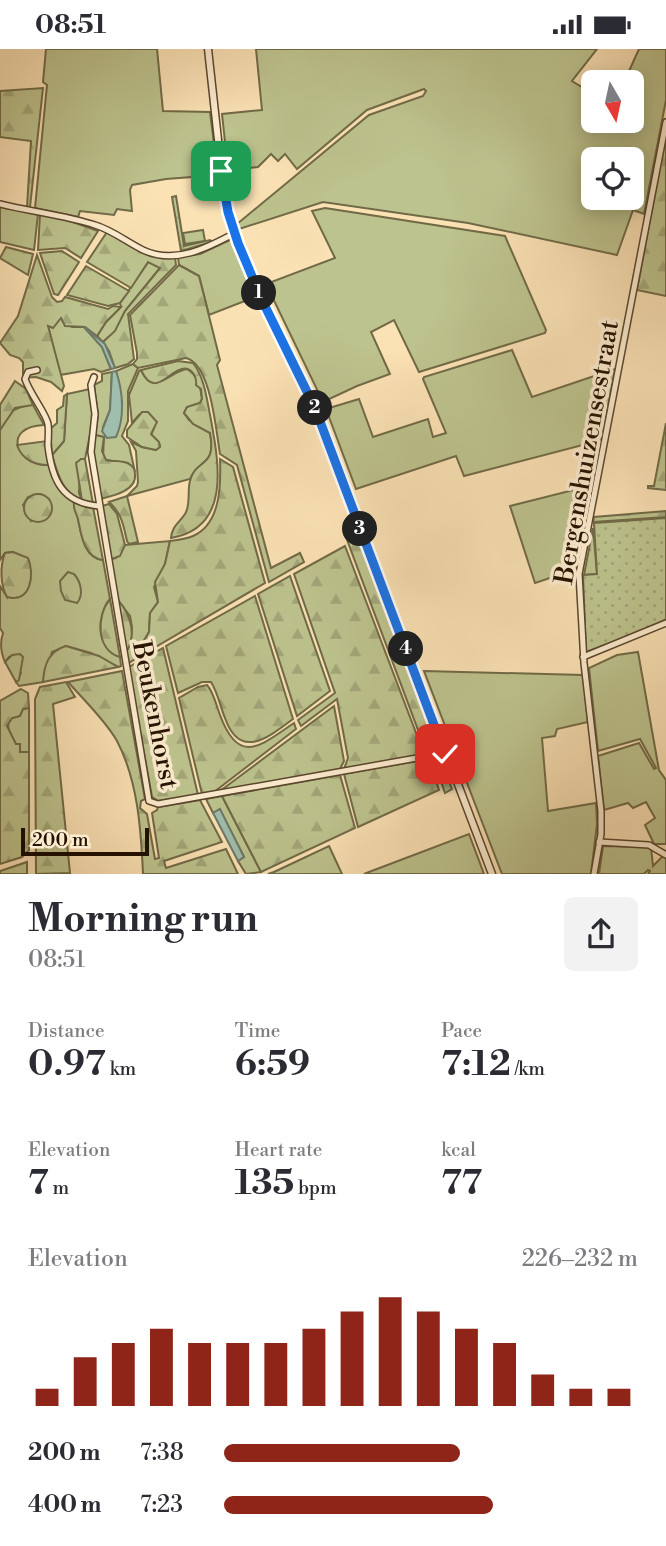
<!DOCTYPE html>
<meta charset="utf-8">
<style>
:root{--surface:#fff;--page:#f2f2f3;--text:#2b2b33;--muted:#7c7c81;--accent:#8f2418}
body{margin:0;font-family:"Libre Bodoni",serif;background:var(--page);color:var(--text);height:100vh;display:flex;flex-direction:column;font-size:26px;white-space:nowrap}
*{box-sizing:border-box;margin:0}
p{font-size:23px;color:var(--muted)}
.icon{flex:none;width:38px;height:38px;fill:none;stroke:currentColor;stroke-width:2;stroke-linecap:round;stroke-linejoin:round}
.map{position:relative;height:825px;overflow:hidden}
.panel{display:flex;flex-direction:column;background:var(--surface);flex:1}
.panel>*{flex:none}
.needle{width:46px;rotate:171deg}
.tools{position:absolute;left:581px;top:21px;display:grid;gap:14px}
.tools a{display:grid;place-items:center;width:63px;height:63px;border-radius:10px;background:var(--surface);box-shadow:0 4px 18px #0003;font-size:35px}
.scale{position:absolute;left:21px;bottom:18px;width:128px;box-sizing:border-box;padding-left:7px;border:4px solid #251200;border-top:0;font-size:19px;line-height:24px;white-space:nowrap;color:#251200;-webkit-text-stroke:5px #fceccf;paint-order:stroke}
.pin{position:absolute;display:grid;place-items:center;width:60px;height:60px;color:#fff;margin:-30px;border-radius:14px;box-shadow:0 4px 10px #0006}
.km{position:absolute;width:35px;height:35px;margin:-18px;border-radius:50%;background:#222;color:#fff;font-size:19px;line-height:35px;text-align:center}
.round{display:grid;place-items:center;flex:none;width:74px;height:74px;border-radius:10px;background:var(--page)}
.summary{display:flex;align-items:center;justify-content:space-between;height:119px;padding:0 28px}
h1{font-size:38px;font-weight:700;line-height:52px}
.stats{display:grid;grid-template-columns:repeat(3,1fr);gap:10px;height:119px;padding:7px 28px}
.stats div{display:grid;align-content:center}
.stats b{font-size:35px;font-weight:700}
.stats small{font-size:19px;font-weight:400}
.stats p{font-size:19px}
.chart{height:196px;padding:14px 28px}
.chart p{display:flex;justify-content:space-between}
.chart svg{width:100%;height:126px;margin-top:7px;stroke:var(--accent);stroke-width:6}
ul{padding:0 28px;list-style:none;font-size:23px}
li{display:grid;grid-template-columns:112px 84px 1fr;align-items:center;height:52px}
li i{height:18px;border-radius:9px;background:var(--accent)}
.status{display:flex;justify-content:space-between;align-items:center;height:49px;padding:0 35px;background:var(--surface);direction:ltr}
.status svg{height:19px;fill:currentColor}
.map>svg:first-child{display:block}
</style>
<div class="status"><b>08:51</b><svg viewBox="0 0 49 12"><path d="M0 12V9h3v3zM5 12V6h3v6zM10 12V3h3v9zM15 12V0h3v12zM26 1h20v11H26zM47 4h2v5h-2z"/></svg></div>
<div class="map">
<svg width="666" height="825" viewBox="0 0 666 825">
<defs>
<pattern id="forest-firs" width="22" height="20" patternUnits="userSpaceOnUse" patternTransform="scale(1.75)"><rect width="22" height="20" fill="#bdc38e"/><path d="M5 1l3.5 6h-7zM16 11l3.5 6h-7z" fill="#a2a679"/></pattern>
<pattern id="garden-dots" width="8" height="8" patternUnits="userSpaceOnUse" patternTransform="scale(1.75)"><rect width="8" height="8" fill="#bdc38e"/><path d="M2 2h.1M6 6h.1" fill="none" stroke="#a2a679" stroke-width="1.8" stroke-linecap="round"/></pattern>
</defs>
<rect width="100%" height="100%" fill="#fbe2b5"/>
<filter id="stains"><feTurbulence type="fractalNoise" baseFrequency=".00286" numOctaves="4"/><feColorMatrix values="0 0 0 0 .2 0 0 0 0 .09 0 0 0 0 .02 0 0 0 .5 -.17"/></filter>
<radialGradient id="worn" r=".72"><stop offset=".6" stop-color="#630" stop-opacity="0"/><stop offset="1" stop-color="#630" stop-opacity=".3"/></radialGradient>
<g fill="#bdc38e" stroke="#716a47" stroke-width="2" fill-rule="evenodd">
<polygon points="46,0 157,0 163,62 210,63 218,126 166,130 132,136 130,141 132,162 117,160 114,166 80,162 78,168 35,159 47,36 43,33"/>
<path d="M256,0h341l-25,32 21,13v27h39v-39h-8l15,-33h27v51l-22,114 -11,-4 -16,45 -149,-32 -145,-21 -84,27 -2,-5 132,-109 54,-19 3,-5 -2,-2 -57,21 -70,59 -12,-15 -7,7 -7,-7 -13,13 -30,3 -6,-56 40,-4zM593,110h39v39h-39z"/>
<polygon points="0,158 38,165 34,201 0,193"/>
<polygon points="325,159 505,187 546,281 545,284 419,323 394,271 371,283 390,325 357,337 323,353 266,235 335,209 312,162"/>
<polygon points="203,181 205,192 185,195 183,184"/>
<polygon points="232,190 255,248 209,266 199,227 179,216 178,208 200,205"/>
<polygon points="149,212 160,219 125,262 116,282 103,293 97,287 106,273 121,258 120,254"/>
<polygon points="61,268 72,278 84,278 102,298 111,320 101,323 94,320 60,326 48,277"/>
<polygon points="512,301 532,348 615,320 602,391 464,427 456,407 356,440 326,360 359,350 373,388 428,370 433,388 446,384 423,330 424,328"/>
<polygon points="133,315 138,319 128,342 128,372 122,387 129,396 135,423 128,414 106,411 103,408 104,388 95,386 98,366 94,336 102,332 102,325 112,323 110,361 103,378 117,385 122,354 116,322"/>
<path d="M187,320c10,5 14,19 15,30l-2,4 -13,4 -3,6 5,7 21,13c6,33 -9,24 -20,46l-63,17 10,-10 1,-4 -2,-31 -5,-9 11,5 14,3 4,-5 -9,-10 3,-7 -15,-13 -7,8 -3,-28 10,-24 2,-1c14,28 28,1 46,-1z"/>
<path d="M90,340l3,31 -8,39h-4l-2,34 3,8c-20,-9 -24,-26 -30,-46l12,-14 3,-47z"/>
<path d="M26,356h7l11,20c-44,2 -27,42 7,40 5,16 8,29 23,37 0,8 3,10 4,17 3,15 6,39 25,41l7,39c-14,17 -14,51 10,58l1,9 -3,1 -27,-14 -25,-7 -14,6 -9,30 -24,4 -3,-4 5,-9 -12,-16 -4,5c-4,-9 -5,-20 -2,-29l-3,-5v-42l7,11 6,-45 -8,1 -5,7v-130l11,-19zM40,445l9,5 3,10 -21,12 -8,-16 5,-8z"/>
<polygon points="593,436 577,520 535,534 510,457"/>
<polygon points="170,492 165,515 154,538 158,553 150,564 149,583 135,607 135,610 129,614 125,605 131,593 132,578 130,567 118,552 109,511 116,509 125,496"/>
<polygon points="638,603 659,721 666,731 666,795 654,795 645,776 655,769 646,753 633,759 628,754 604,761 598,707 639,694 654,720 656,719 640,690 598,702 589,619 617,606"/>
<polygon points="424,622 583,626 588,673 557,680 555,687 542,689 548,762 596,754 597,775 591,825 502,825"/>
<polygon points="29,659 29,703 20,703 9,684 8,674 12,669 20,667 22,660"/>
<polygon points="222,747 261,823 246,825 238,812 244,808 220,761 213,764 206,750"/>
<polygon points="469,785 484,825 364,825 369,823"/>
<polygon points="329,797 342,825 268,825 274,823"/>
<polygon points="603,797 651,798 653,817 664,806 666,807 666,825 648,825 650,822 648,821 644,825 599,825"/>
</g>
<g fill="url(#forest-firs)" stroke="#716a47" stroke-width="2">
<polygon points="43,39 30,158 27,158 31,92 0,88 0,42"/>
<polygon points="666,85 666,247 637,241"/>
<polygon points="176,147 184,197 210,191 212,193 181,202 172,148"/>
<polygon points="40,165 67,171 98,182 81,209 65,199 38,201"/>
<polygon points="107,183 144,203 175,208 176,216 128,265 134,310 128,315 115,319 109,302 103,293 115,282 125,262 160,219 148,213 131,239 87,213"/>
<polygon points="6,198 33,205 28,226 0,209"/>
<polygon points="62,202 79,213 58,246 54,245 40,204"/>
<polygon points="37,206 52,248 57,253 62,252 65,248 108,260 113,257 121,258 106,273 97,287 85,278 65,277 61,269 53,279 48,277 64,337 62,342 51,333 36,328 23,329 23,313 19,309 10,306 0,294 18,267"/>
<path d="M179,216l20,11 21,84 -3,5 54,203 29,-15 4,9 -35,20 -32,-117 -17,-11c-4,-23 -9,-90 -34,-96l-48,10 -5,-4 4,-5v-6l-7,-38z"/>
<polygon points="86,217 129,242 120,254 108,257 67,246"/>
<path d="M178,312l15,2c12,15 14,38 18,57 8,44 20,108 -40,118 1,-12 8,-15 14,-24 6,-9 2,-23 5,-33 5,-23 27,-12 20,-48l-17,-9 -9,-11 3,-6 13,-4 2,-4 -1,-10 -5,-4c1,-10 -6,-20 -17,-15 -15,7 -26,26 -38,0z"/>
<polygon points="15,332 26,340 33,356 15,359 0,381 0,356"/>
<polygon points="67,345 64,392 52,406 50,380 57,374 57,361 63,357 64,347"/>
<polygon points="142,363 148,363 157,373 151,385 159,393 160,398 156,401 142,398 127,388 127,381"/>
<polygon points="666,374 666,441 648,439 648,437 654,437"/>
<path d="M95,386l9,2 -2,14 4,9c7,2 17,0 23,4 4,2 6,6 6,10 2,17 -23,22 -35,25l-7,-41z"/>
<path d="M47,392l4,24c-15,1 -29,-5 -34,-20z"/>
<polygon points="81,410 85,410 93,455 82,452 76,414"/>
<path d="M220,410l13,8 32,116 -130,76v-3l14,-24 1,-19 8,-11 -3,-20 10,-18 5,-23c8,-1 16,-2 23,-5 28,-12 28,-52 27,-77z"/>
<circle cx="38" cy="459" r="14"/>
<path d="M127,447l11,46 -9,2 -2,-3c-4,-17 -5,-27 -18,-39z"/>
<path d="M74,453l19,5 10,53c-19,-2 -22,-26 -25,-41 -2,-7 -5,-9 -4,-17z"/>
<polygon points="109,455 117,465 125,496 120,507 109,511 102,457"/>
<polygon points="666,462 666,468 593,473 594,468"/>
<polygon points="593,479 597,525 584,526"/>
<polygon points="356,484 438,703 427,705 346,488"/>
<polygon points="345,497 424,705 344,720 348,709 337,650 301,677 298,671 335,644 294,525"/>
<path d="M13,503l15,6c7,16 3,46 -21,39 -7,-12 -7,-32 -2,-44z"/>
<path d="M68,523l6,2c7,8 10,21 3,29l-12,-3 -4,-9 -1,-10z"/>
<polygon points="290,527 330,642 297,667 258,545"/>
<path d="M255,547l38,123c-24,18 -53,42 -68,-1 -5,-12 -7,-25 -14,-36h-9l-24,11 -12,-47z"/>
<path d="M110,550l10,58c-24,-7 -24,-41 -10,-58z"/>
<path d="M118,551c14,16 19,37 7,54z"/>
<path d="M66,597l33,10 19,11 -75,15c1,-18 6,-31 23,-36z"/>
<polygon points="163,599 198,746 158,752 152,748 129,622 129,618"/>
<polygon points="20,605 23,608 19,631 16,633 5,613 12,606"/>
<path d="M122,622l23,128 -4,2 -1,7 7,6 8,45 4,-1 -7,-45 5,-3 1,-3 42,-7 22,42 -58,19 2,7 60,-19 12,25h-95c-2,-44 -5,-93 -26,-133 -11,-20 -34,-42 -49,-59z"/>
<polygon points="66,633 75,648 53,655 70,824 36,825 35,650 40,638"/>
<path d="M207,636c7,8 9,20 13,30 19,52 41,30 74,8l2,6 -82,63 -12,2 -23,-96 19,-11z"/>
<polygon points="21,640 28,644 29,659 23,660 20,667 12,669 7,677 16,695 20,695 20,703 29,703 29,801 22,808 0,815 0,652"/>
<polygon points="334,657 344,712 340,720 220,742"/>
<polygon points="440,708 452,740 445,744 433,709"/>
<polygon points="429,710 439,741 358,778 344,725"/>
<polygon points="340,726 355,779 261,823 222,747"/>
<polygon points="27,813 27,825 0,825 0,822"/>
</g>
<polygon fill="url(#garden-dots)" stroke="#716a47" stroke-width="2" points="666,469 666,570 648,580 586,603 583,526 597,525 594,474"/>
<g fill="#9fbead" stroke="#6e7968" stroke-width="2">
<polygon points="84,278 105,295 115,319 111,320 102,298"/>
<path d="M116,322c7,20 9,47 0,66l-9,1 -5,-7 8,-21 2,-38z"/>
<polygon points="220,760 244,808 238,812 213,764"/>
</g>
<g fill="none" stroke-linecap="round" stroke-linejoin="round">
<defs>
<g id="minor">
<path d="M0,155c32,8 64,11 95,21 17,5 32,17 48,25 32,15 64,-2 92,-17"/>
<path d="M37,321l-9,2 -3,7c5,15 21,34 23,45 1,7 0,15 0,22 4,34 14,57 51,60"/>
<polyline points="94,328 91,336 95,365 91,403 149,752 158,755 445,704"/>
<polyline points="583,608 666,574"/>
<polyline points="599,793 649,796 666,806"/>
<polyline points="594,825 601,785 601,762 584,614 579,525 666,73"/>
</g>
<polyline id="tertiary" points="208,0 223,136 232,177 262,251 321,374 492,825"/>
</defs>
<use href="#minor" stroke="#5a462d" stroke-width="8"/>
<use href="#tertiary" stroke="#5a462d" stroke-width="9"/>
<use href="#minor" stroke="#fceccf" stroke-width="5"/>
<use href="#tertiary" stroke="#fceccf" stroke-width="6"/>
</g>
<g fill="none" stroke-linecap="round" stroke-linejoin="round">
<defs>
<polyline id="route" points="221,122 228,163 238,194 262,251 315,359 445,705"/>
</defs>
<use href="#route" stroke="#fff" stroke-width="14"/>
<use href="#route" stroke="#1a73e8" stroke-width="9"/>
</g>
<g text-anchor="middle" stroke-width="7" stroke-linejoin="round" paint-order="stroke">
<g font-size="26" fill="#251200" stroke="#fceccf">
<text transform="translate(586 403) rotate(-80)" y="9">Bergenshuizensestraat</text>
<text transform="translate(156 666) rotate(79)" y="9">Beukenhorst</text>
</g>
</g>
<rect width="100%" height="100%" filter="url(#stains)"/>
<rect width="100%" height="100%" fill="url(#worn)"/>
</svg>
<div class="tools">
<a><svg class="needle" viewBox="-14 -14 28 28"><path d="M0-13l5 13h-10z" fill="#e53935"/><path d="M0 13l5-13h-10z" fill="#7c7c81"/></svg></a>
<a><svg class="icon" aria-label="locate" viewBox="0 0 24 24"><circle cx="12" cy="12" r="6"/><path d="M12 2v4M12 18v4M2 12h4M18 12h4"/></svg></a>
</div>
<div class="scale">200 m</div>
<div class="pin" style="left:221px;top:122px;background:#1e9e55"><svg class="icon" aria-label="arrive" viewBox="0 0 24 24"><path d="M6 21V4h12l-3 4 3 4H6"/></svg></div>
<div class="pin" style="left:445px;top:705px;background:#d93025"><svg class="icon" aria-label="check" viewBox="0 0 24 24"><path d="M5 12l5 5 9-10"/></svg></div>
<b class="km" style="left:259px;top:244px">1</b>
<b class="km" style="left:315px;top:359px">2</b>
<b class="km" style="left:360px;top:480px">3</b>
<b class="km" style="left:406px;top:600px">4</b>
</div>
<section class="panel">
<div class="summary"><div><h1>Morning run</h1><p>08:51</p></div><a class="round"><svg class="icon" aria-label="share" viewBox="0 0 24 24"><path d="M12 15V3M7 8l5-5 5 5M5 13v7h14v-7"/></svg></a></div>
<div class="stats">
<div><p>Distance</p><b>0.97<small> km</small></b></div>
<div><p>Time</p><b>6:59</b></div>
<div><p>Pace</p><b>7:12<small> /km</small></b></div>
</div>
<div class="stats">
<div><p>Elevation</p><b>7<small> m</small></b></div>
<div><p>Heart rate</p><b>135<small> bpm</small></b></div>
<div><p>kcal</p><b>77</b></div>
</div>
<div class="chart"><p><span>Elevation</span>226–232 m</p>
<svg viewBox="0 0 160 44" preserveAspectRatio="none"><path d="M5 44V38M15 44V27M25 44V22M35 44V17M45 44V22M55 44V22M65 44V22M75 44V17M85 44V11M95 44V6M105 44V11M115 44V17M125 44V22M135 44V33M145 44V38M155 44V38"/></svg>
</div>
<ul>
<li><b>200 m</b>7:38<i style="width:57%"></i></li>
<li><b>400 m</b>7:23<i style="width:65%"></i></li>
</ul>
</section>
